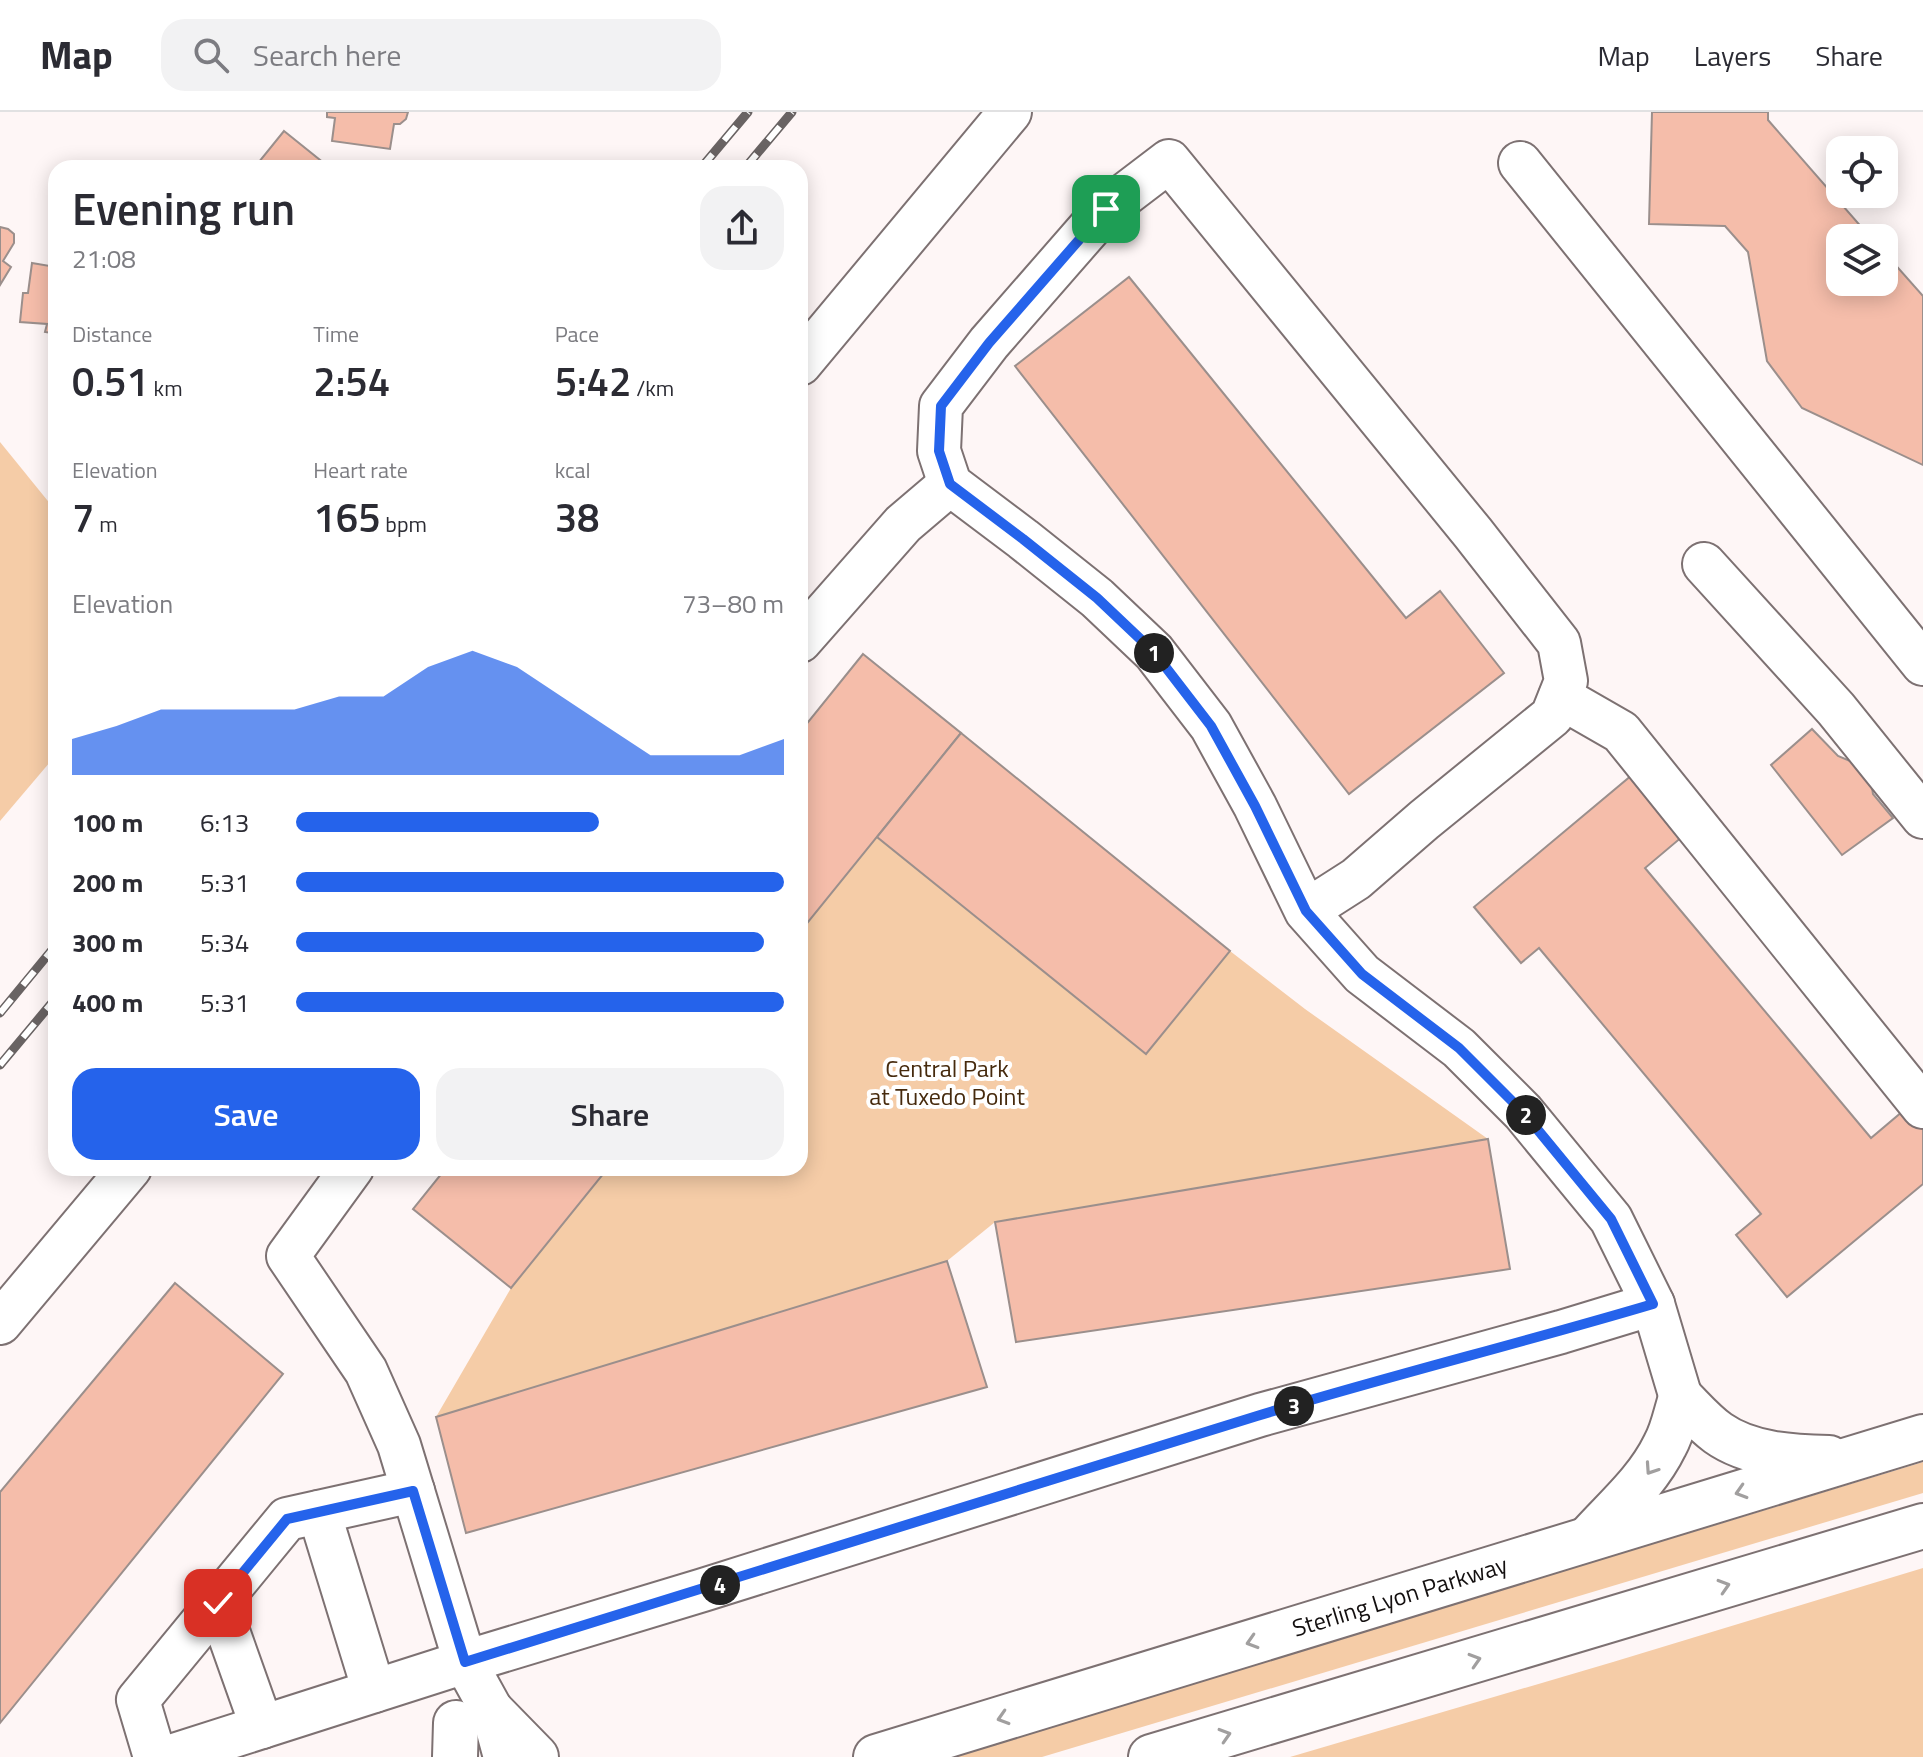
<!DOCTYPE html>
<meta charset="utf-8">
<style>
:root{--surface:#fff;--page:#f2f2f3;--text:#2b2b33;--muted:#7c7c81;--line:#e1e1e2;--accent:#2563eb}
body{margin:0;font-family:"Titillium Web",sans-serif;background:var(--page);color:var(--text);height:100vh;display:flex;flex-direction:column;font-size:30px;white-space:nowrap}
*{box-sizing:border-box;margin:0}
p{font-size:26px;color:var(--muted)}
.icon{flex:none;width:44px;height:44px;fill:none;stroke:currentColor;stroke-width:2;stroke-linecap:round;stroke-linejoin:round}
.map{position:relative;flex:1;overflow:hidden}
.details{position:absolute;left:48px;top:48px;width:760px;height:1016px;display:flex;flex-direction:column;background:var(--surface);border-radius:24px;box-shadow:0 4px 20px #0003}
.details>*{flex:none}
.fabs{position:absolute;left:1826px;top:24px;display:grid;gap:16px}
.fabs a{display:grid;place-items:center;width:72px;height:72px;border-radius:16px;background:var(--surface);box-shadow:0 4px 20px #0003;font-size:40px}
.pin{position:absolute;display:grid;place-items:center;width:68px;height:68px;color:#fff;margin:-34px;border-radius:16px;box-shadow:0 4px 12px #0006}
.km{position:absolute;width:40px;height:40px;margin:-20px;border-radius:50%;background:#222;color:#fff;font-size:22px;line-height:40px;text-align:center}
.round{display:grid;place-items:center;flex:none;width:84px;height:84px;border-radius:24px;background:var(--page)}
.overview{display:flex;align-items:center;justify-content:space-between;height:136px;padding:0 24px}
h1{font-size:44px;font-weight:600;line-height:60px}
.figures{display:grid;grid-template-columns:repeat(3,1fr);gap:12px;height:136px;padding:8px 24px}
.figures div{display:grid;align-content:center}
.figures b{font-size:40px;font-weight:600}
.figures small{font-size:22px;font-weight:400}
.figures p{font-size:22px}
.chart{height:224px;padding:16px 24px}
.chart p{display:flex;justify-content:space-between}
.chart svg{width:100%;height:144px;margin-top:8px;fill:var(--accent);opacity:.7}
.primary-button{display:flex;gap:16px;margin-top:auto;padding:16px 24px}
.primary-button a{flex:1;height:92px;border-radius:24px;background:var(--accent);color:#fff;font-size:32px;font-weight:600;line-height:92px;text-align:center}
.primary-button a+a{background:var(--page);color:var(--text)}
ul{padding:0 24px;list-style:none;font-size:26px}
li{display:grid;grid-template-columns:128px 96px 1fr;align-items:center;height:60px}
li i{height:20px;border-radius:10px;background:var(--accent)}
header{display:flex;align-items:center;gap:48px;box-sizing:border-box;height:112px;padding:0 40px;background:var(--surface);border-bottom:2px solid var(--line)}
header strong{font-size:38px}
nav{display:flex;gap:44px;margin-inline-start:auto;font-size:28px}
.search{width:560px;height:72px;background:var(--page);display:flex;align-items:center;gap:20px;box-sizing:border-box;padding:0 28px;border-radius:24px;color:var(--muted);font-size:30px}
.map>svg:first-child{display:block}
</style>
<header>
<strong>Map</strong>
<div class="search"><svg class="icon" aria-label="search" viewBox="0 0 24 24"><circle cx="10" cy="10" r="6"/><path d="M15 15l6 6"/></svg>Search here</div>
<nav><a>Map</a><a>Layers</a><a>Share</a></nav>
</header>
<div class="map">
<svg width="1923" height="1645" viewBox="0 0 1923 1645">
<rect width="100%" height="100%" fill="#fef6f6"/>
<g fill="#f5cca7">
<polygon points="0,330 56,399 56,643 0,709"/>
<polygon points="877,725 1145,942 1230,839 1305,897 1488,1027 995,1110 947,1149 436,1305 511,1176 608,1056 800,1056 800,820"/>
<polygon points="1923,1350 1923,1381 1042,1645 951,1645"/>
<polygon points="1923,1456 1923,1645 1290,1645 1613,1550"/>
</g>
<g fill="#f5bdaa" stroke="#9b8f8c" stroke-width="2">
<polygon points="327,0 408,0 406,7 400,12 394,12 390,37 332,29 335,6 327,5"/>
<polygon points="1652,0 1768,0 1768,8 1871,126 1840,126 1840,170 1884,170 1884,140 1923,184 1923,353 1802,296 1767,249 1748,140 1725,114 1649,112"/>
<polygon points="284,19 325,52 322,56 254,56"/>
<polygon points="0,115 8,117 14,122 14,131 3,149 11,155 0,173"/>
<polygon points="32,151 56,155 56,226 51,226 52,221 45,220 47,212 20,210 23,181 28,181"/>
<polygon points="1129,165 1406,506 1440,479 1504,561 1349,682 1015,254"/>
<polygon points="863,542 961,621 800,820 800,620"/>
<polygon points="1812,617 1838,644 1869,657 1873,682 1893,706 1842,743 1771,653"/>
<polygon points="961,621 1230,839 1146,942 877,725"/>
<polygon points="1638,658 1689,719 1645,756 1871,1026 1909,994 1923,1011 1923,1072 1787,1185 1736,1123 1761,1102 1539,836 1521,851 1474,795"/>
<polygon points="1488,1027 1510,1157 1016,1230 995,1110"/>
<polygon points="446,1056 608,1056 511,1176 413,1097"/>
<polygon points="947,1149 987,1275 466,1421 436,1305"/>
<polygon points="175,1171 283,1262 0,1611 0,1380"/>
</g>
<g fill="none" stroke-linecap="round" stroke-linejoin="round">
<defs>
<g id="minor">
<polyline points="1520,51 1923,552"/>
<polyline points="800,252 1010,0"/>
<polyline points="1704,452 1836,597 1923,705"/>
<polyline points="800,529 903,412 950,372"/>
<polyline points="1560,585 1621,620 1923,995"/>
<polyline points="1306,799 1356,767 1424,708 1552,604 1566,569 1559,531 1473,421 1169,49 1106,97 989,231 941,294 939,339 950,372 1023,427 1097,486 1154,540 1211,614 1255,694 1306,799 1362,862 1459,936 1523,1000 1611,1107 1653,1192"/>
<polyline points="352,1056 288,1144 366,1259 399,1333 465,1550 493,1601 505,1645"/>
<polyline points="0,1211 130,1056"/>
<polyline points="319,1400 374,1579"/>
<polyline points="218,1491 262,1615"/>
<polyline points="155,1645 138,1588 287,1407 413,1379"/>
<polyline points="168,1645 465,1550 703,1478 1260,1303 1561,1220 1653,1192 1681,1286"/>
</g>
<g id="major">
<path d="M1590,1425c27,-30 57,-55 75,-92 8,-14 11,-32 16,-47 12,12 23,25 37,35 31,22 74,24 111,25"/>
<polyline points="493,1601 536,1645"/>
<polyline points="455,1645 456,1611"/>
<path id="s1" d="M876,1645l1047,-320"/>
<polyline points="1151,1645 1923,1414"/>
</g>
</defs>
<use href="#minor" stroke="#7d7172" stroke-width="46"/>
<use href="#major" stroke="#7d7172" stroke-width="48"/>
<use href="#minor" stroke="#fff" stroke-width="42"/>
<use href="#major" stroke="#fff" stroke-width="44"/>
<defs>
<g id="rail">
<polyline points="701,56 748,0"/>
<polyline points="745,56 792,0"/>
<polyline points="0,901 56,833"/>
<polyline points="0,953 56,886"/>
</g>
</defs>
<use href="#rail" stroke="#696363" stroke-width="9"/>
<use href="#rail" stroke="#fff" stroke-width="6" stroke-dasharray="18" stroke-linecap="butt"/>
</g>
<defs><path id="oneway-chevron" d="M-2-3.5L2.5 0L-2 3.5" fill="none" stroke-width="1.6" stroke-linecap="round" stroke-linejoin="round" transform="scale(2)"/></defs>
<g stroke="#a19f9f">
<use href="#oneway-chevron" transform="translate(1651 1357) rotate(124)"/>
<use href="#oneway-chevron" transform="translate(1741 1380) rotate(163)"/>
<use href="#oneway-chevron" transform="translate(1724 1474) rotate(-17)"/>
<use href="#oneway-chevron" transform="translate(1252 1530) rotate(163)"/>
<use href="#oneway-chevron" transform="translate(1475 1548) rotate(-17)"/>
<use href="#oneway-chevron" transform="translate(1003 1606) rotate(163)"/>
<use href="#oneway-chevron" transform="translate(1225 1623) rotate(-17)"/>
</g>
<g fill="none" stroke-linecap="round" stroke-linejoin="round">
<defs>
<path id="route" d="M218,1491l69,-84 126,-28 52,171c265,-80 528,-165 792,-246 131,-40 265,-73 396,-112l-42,-85 -88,-107 -64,-64 -97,-74 -56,-63 -51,-105 -44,-80 -57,-74 -57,-54 -74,-59 -73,-55 -11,-33 2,-45 48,-63 117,-134"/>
</defs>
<use href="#route" stroke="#fff" stroke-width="16"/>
<use href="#route" stroke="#2563eb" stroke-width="10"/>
</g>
<g text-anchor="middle" stroke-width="8" stroke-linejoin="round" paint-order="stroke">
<g font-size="24" fill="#462a0d" stroke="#fff">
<text x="947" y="965">Central Park<tspan x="947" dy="28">at Tuxedo Point</tspan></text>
</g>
<g font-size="24" fill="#130f0f" stroke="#fff">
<text dy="8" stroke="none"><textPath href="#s1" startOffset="548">Sterling Lyon Parkway</textPath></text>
</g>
</g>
</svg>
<div class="fabs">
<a><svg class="icon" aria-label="locate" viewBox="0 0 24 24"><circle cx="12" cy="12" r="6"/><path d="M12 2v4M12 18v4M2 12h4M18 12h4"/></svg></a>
<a><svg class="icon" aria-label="layers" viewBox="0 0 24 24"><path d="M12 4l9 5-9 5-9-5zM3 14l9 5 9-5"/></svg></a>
</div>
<div class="pin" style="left:1106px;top:97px;background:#1e9e55"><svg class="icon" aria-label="arrive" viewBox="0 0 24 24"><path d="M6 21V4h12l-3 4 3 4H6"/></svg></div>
<div class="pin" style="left:218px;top:1491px;background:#d93025"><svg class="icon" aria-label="check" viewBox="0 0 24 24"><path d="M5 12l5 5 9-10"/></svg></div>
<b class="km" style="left:1154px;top:541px">1</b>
<b class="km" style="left:1526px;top:1003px">2</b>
<b class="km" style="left:1294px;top:1294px">3</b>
<b class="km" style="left:720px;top:1473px">4</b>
<section class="details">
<div class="overview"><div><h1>Evening run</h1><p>21:08</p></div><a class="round"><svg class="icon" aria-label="share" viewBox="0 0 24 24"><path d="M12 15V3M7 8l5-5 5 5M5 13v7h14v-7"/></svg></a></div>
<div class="figures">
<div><p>Distance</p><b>0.51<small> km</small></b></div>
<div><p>Time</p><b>2:54</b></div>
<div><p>Pace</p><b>5:42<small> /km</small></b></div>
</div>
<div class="figures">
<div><p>Elevation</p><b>7<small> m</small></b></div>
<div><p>Heart rate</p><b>165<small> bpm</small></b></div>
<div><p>kcal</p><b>38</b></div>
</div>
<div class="chart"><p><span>Elevation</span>73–80 m</p>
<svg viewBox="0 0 160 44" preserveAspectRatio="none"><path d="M0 44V33L10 29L20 24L30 24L40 24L50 24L60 20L70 20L80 11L90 6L100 11L110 20L120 29L130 38L140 38L150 38L160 33V44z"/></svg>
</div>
<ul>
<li><b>100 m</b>6:13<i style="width:62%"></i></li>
<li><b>200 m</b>5:31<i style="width:100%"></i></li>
<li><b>300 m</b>5:34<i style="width:96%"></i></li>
<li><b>400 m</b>5:31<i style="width:100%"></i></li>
</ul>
<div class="primary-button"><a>Save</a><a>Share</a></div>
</section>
</div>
